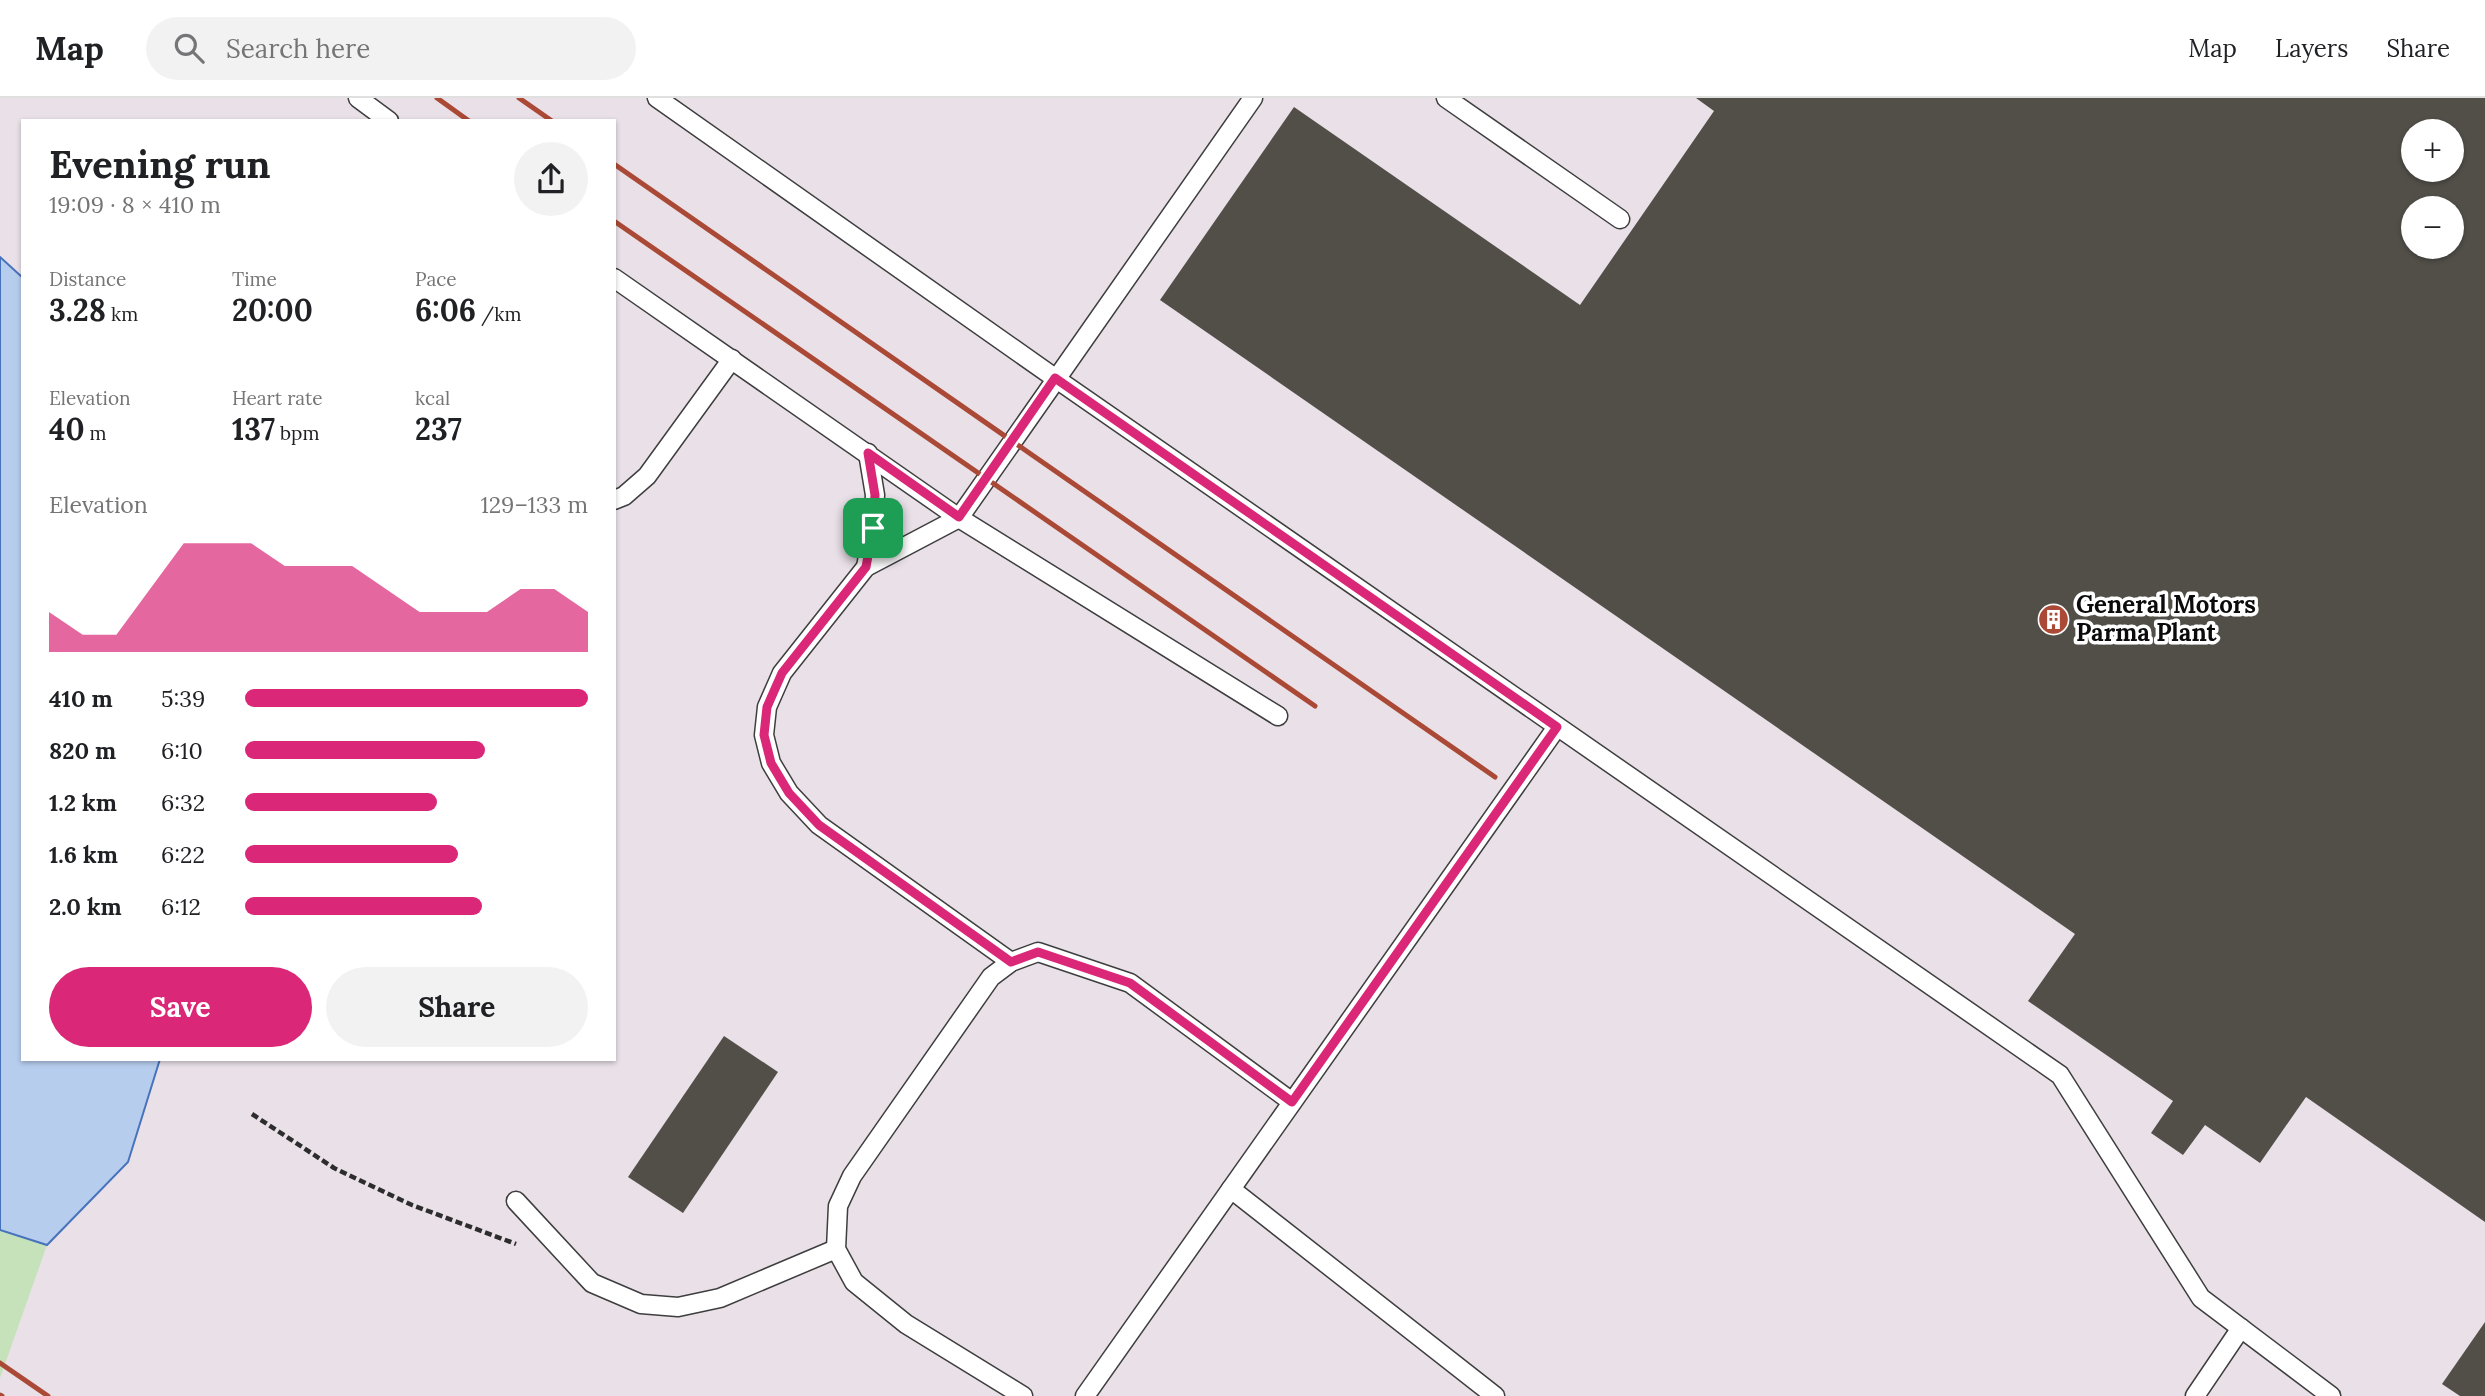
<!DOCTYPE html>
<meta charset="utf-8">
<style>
:root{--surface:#fff;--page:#f2f2f2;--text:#202124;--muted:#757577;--line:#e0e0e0;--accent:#db2777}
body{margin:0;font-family:Lora,serif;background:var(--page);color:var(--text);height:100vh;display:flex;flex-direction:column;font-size:26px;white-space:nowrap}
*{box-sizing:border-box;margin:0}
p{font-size:23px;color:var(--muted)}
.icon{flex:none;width:38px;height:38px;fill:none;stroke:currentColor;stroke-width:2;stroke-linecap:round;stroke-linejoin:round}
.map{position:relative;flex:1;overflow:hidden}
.details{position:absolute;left:21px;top:21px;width:595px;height:942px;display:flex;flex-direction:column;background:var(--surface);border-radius:0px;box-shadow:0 2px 5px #0004}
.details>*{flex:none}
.tools{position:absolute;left:2401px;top:21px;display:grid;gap:14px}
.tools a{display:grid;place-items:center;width:63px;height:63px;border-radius:50%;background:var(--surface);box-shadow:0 2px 5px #0004;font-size:35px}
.pin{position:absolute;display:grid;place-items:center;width:60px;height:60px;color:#fff;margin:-30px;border-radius:14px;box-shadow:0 4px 10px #0006}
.round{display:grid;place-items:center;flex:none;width:74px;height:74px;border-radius:37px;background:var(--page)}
.headline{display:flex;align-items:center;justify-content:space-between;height:119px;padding:0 28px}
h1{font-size:38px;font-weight:800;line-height:52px}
.figures{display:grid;grid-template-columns:repeat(3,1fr);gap:10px;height:119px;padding:7px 28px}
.figures div{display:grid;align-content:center}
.figures b{font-size:30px;font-weight:800}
.figures small{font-size:19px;font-weight:400}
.figures p{font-size:19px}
.chart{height:196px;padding:14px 28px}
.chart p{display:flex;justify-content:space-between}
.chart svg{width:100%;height:126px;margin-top:7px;fill:var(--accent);opacity:.7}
.primary-button{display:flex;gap:14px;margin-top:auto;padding:14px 28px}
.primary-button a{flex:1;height:80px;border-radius:42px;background:var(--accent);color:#fff;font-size:28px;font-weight:800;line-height:80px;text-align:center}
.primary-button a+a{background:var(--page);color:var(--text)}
ul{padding:0 28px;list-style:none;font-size:23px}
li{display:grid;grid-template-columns:112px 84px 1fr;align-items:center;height:52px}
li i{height:18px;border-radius:9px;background:var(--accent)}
header{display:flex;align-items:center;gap:42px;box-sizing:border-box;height:98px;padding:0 35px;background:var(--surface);border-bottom:2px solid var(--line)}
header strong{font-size:33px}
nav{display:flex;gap:38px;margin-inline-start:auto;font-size:24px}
.search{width:490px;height:63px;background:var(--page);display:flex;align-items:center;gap:18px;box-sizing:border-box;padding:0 24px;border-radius:38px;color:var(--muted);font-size:26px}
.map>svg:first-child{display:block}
</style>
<header>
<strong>Map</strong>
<div class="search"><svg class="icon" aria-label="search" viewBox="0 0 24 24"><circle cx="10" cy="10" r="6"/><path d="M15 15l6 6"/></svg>Search here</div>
<nav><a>Map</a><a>Layers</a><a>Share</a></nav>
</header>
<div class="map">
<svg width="2485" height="1298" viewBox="0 0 2485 1298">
<rect width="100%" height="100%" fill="#fcfdec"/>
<path fill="#e9e0e8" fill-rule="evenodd" d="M0,0h2485v1298h-2485zM23,23h591v938h-591zM2413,33h39v39h-39zM2413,110h39v39h-39z"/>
<polygon fill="#c6e2ba" points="0,1132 47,1147 0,1280"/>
<polygon fill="#b7cdee" stroke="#4773bc" stroke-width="2" points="0,159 23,180 23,961 160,961 128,1064 47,1147 0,1132"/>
<g fill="#524f49" fill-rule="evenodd">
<path d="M1696,0h789v1124l-179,-125 -46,66 -55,-38 -22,30 -32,-22 22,-32 -145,-100 47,-67 -915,-634 134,-193 286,198 134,-194zM2413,33h39v39h-39zM2413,110h39v39h-39z"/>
<polygon points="724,938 778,974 683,1115 628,1079"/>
<polygon points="2485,1224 2485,1298 2460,1298 2442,1286"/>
</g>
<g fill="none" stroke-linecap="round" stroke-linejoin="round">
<defs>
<g id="lane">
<polyline points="358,0 389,23"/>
<polyline points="657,0 1055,280 2060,977 2201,1200 2331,1298"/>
<polyline points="1446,0 1620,121"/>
<polyline points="614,180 959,420 1278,618"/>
<polyline points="614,402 624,398 647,378 732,261"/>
<polyline points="866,469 873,430 875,397 868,355"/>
<polyline points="1011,864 819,727 789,695 771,665 764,637 767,609 782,575 866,469 959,420 1253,0"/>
<polyline points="1231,1091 1495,1298"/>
<polyline points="516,1103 592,1185 641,1206 678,1209 720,1200 836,1151"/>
<polyline points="1023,1298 906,1226 854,1184 836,1151 838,1108 852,1078 991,879 1011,864 1038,854 1130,885 1292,1004"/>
<polyline points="1085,1298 1557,629"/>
<polyline points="2195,1298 2241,1230"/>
</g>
</defs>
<use href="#lane" stroke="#3e3e3e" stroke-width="21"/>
<polyline stroke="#2d2d2d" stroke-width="4.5" stroke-dasharray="7 3.5" stroke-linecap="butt" points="252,1016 334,1070 412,1107 516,1146"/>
<use href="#lane" stroke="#fff" stroke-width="18"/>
<g stroke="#aa4935" stroke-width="5">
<polyline points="437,0 469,23"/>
<polyline points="519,0 552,23"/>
<polyline points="614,66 1495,679"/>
<polyline points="614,123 1315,608"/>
<polyline points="0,1265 48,1298"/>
<polyline points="0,1297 2,1298"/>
</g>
</g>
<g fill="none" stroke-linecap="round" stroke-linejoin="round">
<defs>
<polygon id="route" points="1055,280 1557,629 1292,1004 1130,885 1038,854 1011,864 819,727 789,695 771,665 764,637 767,609 782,575 866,469 873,430 875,397 868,355 959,419"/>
</defs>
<use href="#route" stroke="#fff" stroke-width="14"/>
<use href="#route" stroke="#db2777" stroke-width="9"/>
</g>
<defs>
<symbol id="building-disc" viewBox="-11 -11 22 22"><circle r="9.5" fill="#aa4935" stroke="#fff"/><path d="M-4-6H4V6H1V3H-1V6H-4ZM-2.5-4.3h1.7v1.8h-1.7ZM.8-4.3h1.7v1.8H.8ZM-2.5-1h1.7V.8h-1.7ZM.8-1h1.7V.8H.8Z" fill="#fff"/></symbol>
</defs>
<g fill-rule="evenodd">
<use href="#building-disc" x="2036" y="504" width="35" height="35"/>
</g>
<g text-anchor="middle" stroke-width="7" stroke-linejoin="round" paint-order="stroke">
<g font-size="24" font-weight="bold" fill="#0b0b0b" stroke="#fff" text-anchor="start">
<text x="2076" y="515">General Motors<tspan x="2076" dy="28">Parma Plant</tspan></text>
</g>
</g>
</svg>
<div class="tools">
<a>+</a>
<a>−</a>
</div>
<div class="pin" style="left:873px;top:430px;background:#1e9e55"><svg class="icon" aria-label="arrive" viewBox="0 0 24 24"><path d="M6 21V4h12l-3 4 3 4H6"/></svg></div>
<section class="details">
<div class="headline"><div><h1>Evening run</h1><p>19:09 · 8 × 410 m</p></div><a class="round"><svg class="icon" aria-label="share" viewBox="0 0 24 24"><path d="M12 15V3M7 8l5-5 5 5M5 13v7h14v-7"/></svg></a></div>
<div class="figures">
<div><p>Distance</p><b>3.28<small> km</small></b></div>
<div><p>Time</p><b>20:00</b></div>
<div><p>Pace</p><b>6:06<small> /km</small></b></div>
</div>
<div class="figures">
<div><p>Elevation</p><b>40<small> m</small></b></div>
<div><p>Heart rate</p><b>137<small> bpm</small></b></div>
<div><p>kcal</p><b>237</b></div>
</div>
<div class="chart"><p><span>Elevation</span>129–133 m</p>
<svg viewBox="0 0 160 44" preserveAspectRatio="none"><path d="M0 44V30L10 38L20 38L30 22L40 6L50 6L60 6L70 14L80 14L90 14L100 22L110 30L120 30L130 30L140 22L150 22L160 30V44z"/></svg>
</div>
<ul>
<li><b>410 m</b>5:39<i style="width:100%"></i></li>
<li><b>820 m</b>6:10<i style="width:70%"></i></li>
<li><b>1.2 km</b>6:32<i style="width:56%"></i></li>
<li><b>1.6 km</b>6:22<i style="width:62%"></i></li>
<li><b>2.0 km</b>6:12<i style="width:69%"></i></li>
</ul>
<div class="primary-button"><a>Save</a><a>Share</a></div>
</section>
</div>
